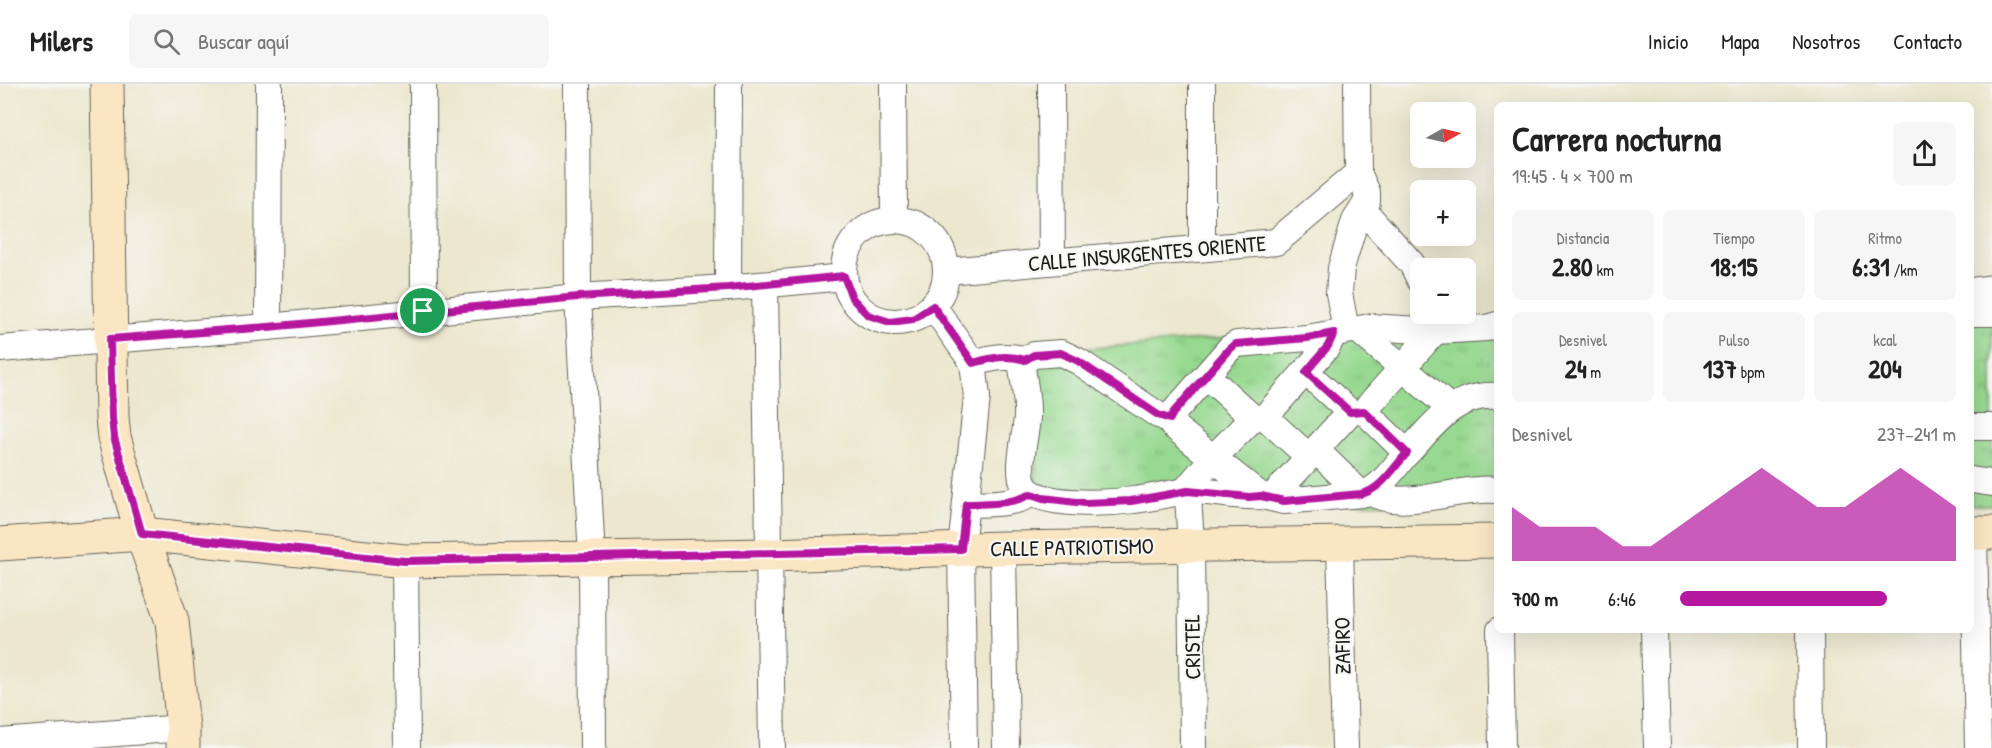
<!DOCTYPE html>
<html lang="es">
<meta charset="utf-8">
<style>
:root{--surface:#fff;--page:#f6f6f6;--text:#222;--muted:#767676;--line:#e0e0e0;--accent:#b5179e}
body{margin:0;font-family:"Patrick Hand",sans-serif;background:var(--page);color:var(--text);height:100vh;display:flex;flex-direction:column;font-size:22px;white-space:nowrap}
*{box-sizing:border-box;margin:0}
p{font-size:20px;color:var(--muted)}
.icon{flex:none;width:33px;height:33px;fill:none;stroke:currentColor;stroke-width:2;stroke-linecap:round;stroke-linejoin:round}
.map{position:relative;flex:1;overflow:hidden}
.drawer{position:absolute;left:1494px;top:18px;width:480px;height:531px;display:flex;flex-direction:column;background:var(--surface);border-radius:9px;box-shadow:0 6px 24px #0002}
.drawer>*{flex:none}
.needle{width:39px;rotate:82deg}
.controls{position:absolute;left:1410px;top:18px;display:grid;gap:12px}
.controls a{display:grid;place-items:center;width:66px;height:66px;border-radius:9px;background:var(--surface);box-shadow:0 6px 24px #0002;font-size:30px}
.pin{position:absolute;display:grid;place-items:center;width:51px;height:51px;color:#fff;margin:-26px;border:3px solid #fff;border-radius:50%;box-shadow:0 2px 6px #0007}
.round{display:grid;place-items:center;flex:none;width:63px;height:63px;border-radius:9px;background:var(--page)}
.head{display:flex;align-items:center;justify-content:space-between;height:102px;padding:0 18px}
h1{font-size:33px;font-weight:800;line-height:45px}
.stats{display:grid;grid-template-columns:repeat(3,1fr);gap:9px;height:102px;padding:6px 18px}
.stats div{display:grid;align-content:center;border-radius:9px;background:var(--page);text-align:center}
.stats b{font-size:26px;font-weight:800}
.stats small{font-size:16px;font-weight:400}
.stats p{font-size:16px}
.chart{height:168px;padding:12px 18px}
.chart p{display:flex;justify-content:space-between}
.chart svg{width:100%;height:108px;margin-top:6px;fill:var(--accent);opacity:.7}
ul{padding:0 18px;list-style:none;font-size:20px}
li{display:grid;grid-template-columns:96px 72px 1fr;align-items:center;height:45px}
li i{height:15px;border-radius:8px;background:var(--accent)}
header{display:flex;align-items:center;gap:36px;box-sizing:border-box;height:84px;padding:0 30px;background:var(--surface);border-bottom:2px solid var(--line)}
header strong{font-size:28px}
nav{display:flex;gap:33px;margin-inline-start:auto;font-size:21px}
.search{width:420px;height:54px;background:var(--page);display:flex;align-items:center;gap:15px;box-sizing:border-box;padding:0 21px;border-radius:9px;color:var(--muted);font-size:22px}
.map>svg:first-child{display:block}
</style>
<header>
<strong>Milers</strong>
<div class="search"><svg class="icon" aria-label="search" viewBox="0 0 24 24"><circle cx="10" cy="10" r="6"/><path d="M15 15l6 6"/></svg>Buscar aquí</div>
<nav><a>Inicio</a><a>Mapa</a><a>Nosotros</a><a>Contacto</a></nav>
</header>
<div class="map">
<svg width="1992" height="664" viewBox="0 0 1992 664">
<defs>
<pattern id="grass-tufts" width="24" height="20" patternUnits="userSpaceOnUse" patternTransform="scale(1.5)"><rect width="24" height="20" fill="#97d990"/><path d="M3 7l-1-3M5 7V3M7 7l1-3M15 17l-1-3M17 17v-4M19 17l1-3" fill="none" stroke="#82ba7c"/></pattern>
</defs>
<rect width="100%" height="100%" fill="#f6f6f2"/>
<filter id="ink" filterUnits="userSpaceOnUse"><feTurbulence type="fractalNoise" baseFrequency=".0167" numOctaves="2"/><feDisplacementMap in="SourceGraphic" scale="12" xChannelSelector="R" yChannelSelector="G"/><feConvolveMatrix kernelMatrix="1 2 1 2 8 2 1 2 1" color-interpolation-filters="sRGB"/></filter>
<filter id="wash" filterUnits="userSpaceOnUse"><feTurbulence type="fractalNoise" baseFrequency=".008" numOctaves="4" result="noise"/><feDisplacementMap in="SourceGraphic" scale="24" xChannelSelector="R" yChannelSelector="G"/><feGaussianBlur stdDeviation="1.35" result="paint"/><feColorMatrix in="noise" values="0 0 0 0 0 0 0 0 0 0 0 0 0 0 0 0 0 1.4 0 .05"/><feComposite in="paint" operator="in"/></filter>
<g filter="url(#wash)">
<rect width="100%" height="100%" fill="#ece7ce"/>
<g fill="url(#grass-tufts)" stroke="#5a7a56" stroke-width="1.5">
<polygon points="1992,192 1992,421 1971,421 1971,194"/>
<polygon points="1497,234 1497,420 1034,419 1038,268"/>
</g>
</g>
<g filter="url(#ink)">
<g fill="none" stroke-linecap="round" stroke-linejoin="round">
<defs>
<g id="street">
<polyline points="423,0 424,227"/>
<polyline points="577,0 578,213 592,474 593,664"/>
<polyline points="893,0 894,135"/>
<polyline points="1051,0 1052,177"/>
<polyline points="1363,126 1412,180 1420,196"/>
<circle cx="895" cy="187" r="51"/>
<polyline points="1202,163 1202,0"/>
<polyline points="947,187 1276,158 1358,89"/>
<polyline points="765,201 772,664"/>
<polyline points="728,204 729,0"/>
<polyline points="1971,207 1992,204"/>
<polyline points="933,222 973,279 977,313 961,465 964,664"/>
<polyline points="1971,229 1992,229"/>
<polyline points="268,243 269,0"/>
<polyline points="1357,245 1450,324"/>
<polyline points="1346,246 1339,209 1341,184 1355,137 1367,118 1367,108 1358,89 1357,0"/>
<polyline points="0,265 268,243 578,213 728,204 844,193"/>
<path d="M973,279c19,-5 33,-9 52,-3"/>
<polyline points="1207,292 1253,334 1213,374 1261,412 1267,413 1275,410 1350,328 1306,288"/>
<path d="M1170,335l-12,-4 -80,-54 -17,-8 -27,2 -9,5 -3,7c2,16 6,34 5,50 -1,18 -11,52 -3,68 11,23 88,18 110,15 18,-2 36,-7 54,-9 24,-1 48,7 73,5"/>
<polyline points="1971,343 1992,343"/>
<path d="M1316,366l45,44c20,-4 33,-27 46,-41l-43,-42 71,-80 -2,-11"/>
<path d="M1407,369c27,-28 47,-60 90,-57"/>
<polyline points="1309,373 1265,333 1327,263 1334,249"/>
<polyline points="1971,396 1992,399"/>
<path d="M1370,408c31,20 90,-6 127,-2"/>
<polyline points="1267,413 1284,417 1361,410"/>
<path d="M966,420c22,-1 45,1 65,-10"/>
<polyline points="1974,449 1978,664"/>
<polyline points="1340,460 1345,664"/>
<polyline points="1003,464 1006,664"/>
<polyline points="405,477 407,664"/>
<polyline points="1500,546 1502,664"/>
<polyline points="1654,546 1657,664"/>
<polyline points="1810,546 1811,664"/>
<polyline points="0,658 183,644"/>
<polyline points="1193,664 1191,461 1188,412 1189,402 1213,374 1172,341 1170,335 1173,329 1230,264 1237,260 1307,254 1370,243 1435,247 1487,244 1497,241"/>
</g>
<g id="secondary">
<polyline points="107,0 112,334 114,353 142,450 172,537 183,644 183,664"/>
<polyline points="1971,449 1992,449"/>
<polyline points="0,460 142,450 405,477 769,471 1003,464 1497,457"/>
</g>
</defs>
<use href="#street" stroke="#65635a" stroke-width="28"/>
<use href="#secondary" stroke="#65635a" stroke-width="35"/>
<use href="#street" stroke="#fff" stroke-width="26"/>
<use href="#secondary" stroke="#fbe6c4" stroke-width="33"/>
</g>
</g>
<g fill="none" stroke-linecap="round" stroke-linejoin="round" filter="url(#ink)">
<defs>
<path id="route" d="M844,192l8,22 16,17 22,7 23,-3 20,-13 40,57c19,-5 33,-9 52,-3l9,-5 27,-2 17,8 80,54 12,4 3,-6 57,-65 6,-4 71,-6 27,-5 -6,13 -22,26 44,40 14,-1 43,42c-13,14 -26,37 -46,41l-77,7 -23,-5 -12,1 -61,-6 -57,10 -46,2 -42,-5 -12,-4c-20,11 -43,9 -65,10l-5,45 -556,12 -263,-27 -28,-97 -2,-19 -2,-79 158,-12 310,-30 150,-9z"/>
</defs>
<use href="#route" stroke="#fff" stroke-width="12"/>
<use href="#route" stroke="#b5179e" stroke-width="8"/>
</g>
<g text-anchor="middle" stroke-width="4.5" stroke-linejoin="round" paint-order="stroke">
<g font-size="22" fill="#1c1c1c" stroke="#f6f6f2">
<text transform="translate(1147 169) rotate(-5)" y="8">CALLE INSURGENTES ORIENTE</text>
<text transform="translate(1072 463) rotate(-1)" y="8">CALLE PATRIOTISMO</text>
<text transform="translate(1342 562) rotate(-91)" y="8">ZAFIRO</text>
<text transform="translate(1192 563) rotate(-91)" y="8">CRISTEL</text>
</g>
</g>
</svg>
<div class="controls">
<a><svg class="needle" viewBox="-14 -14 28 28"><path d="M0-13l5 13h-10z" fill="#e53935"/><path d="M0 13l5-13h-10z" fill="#767676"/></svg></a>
<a>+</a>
<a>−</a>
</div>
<div class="pin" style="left:423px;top:227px;background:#1e9e55"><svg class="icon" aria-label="arrive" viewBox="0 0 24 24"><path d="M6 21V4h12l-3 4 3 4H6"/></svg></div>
<section class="drawer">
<div class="head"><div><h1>Carrera nocturna</h1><p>19:45 · 4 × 700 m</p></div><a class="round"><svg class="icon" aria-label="share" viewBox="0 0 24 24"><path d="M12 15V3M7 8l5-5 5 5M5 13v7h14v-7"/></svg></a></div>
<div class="stats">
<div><p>Distancia</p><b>2.80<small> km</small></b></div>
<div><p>Tiempo</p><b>18:15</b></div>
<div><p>Ritmo</p><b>6:31<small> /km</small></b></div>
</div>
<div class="stats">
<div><p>Desnivel</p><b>24<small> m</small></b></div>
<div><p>Pulso</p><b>137<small> bpm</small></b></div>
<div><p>kcal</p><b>204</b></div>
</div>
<div class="chart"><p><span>Desnivel</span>237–241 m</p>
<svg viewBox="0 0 160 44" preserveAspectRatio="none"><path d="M0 44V22L10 30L20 30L30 30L40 38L50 38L60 30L70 22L80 14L90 6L100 14L110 22L120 22L130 14L140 6L150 14L160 22V44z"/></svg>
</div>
<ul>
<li><b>700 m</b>6:46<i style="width:75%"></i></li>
</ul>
</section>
</div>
